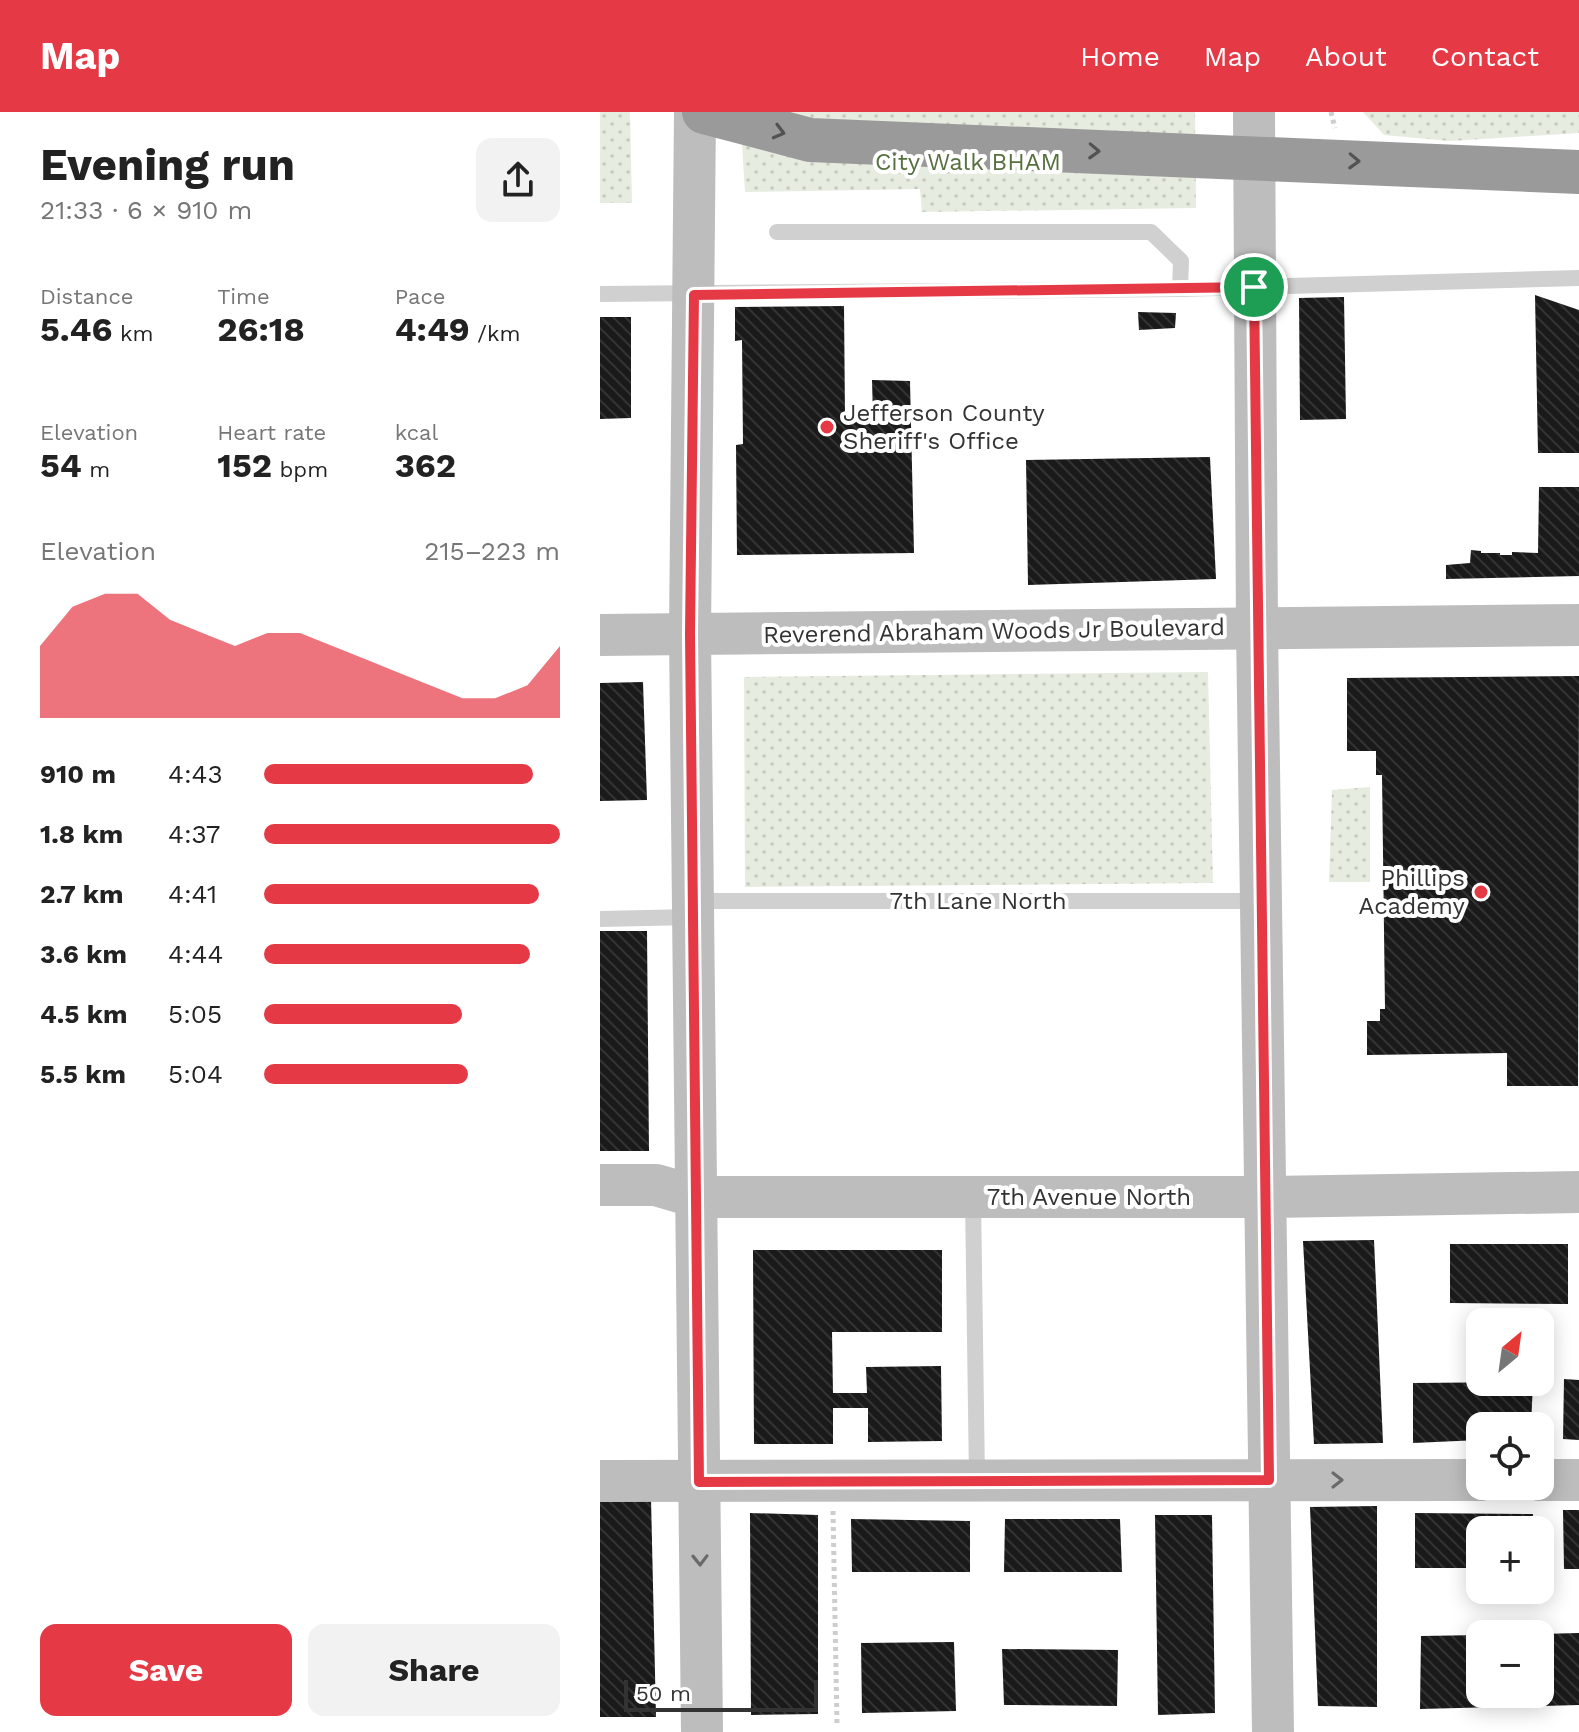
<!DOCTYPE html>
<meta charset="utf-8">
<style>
:root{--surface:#fff;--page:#f2f2f2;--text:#222;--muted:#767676;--accent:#e63946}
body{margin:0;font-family:"Work Sans",sans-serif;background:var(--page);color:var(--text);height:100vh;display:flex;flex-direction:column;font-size:30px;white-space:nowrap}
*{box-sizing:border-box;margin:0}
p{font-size:26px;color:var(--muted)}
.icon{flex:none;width:44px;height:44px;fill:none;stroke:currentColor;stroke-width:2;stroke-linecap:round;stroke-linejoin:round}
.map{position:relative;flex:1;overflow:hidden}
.drawer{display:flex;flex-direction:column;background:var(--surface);width:600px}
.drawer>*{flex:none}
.needle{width:52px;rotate:29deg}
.buttons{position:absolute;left:866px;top:1196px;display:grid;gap:16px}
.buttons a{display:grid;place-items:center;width:88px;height:88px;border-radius:16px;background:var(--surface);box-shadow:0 4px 20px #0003;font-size:40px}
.scale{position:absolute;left:24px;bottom:20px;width:194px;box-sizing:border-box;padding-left:8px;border:4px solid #333;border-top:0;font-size:22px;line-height:28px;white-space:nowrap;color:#333;-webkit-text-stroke:6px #fff;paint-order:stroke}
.pin{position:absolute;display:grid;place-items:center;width:68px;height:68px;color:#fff;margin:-34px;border:4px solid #fff;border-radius:50%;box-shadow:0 2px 8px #0007}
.round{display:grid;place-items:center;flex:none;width:84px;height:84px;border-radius:16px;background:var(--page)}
.head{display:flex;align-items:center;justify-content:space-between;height:136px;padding:0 40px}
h1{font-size:44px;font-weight:700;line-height:60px}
.stats{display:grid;grid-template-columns:repeat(3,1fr);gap:12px;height:136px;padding:8px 40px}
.stats div{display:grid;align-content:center}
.stats b{font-size:34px;font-weight:700}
.stats small{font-size:22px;font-weight:400}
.stats p{font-size:22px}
.chart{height:224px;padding:16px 40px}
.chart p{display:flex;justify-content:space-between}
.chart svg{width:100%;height:144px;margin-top:8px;fill:var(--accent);opacity:.7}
.button{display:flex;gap:16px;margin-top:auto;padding:16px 40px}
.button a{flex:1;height:92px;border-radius:16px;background:var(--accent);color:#fff;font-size:32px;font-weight:700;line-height:92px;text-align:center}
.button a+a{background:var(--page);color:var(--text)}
ul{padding:0 40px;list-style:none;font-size:26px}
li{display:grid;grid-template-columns:128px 96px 1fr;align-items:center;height:60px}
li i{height:20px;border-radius:10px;background:var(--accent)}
header{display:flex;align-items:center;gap:48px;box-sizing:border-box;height:112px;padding:0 40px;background:var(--accent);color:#fff}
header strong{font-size:38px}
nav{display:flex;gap:44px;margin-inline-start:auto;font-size:28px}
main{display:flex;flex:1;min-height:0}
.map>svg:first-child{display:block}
</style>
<header>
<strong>Map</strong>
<nav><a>Home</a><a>Map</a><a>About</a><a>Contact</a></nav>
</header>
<main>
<section class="drawer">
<div class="head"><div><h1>Evening run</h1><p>21:33 · 6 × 910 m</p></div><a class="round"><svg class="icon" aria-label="share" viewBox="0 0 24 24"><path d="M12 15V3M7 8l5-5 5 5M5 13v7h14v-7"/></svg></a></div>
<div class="stats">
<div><p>Distance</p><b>5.46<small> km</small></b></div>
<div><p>Time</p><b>26:18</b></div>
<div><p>Pace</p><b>4:49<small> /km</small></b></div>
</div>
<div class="stats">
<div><p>Elevation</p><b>54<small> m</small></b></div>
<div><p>Heart rate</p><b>152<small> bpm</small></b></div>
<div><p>kcal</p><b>362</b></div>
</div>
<div class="chart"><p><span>Elevation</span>215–223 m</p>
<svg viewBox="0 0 160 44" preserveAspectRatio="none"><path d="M0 44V22L10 10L20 6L30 6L40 14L50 18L60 22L70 18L80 18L90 22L100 26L110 30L120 34L130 38L140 38L150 34L160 22V44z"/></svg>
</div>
<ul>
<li><b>910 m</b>4:43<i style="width:91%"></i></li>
<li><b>1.8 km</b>4:37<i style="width:100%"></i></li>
<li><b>2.7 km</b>4:41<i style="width:93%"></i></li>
<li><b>3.6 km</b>4:44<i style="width:90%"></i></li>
<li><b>4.5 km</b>5:05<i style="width:67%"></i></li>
<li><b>5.5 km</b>5:04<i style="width:69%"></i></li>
</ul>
<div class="button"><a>Save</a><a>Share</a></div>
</section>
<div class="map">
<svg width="979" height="1620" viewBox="0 0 979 1620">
<defs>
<pattern id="grass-dots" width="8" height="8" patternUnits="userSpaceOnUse" patternTransform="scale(2)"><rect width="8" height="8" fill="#e6ecdf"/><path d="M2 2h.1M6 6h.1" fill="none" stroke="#c6cbc0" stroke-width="1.8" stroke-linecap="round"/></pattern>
<pattern id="building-back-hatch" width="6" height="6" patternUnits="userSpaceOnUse" patternTransform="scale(2)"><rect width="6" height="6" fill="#1a1a1a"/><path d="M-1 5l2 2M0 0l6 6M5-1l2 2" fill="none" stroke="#333"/></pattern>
</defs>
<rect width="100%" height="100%" fill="#fff"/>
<g fill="url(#grass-dots)">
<polygon points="0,0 30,0 32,91 0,91"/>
<polygon points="140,0 595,0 596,96 322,100 320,77 145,80"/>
<polygon points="763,0 979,0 979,21 850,29 784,23"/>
<polygon points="608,560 613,771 145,775 144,565"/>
<polygon points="770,675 770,770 729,770 732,678"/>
</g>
<g fill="url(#building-back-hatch)">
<polygon points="935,183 979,198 979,341 938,341"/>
<polygon points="744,185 746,307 700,308 699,186"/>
<polygon points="244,194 245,305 273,304 272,268 310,269 314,441 137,443 136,333 143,332 142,228 135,229 135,195"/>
<polygon points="538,200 576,201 575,216 539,218"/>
<polygon points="0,205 31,205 31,306 0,307"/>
<polygon points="610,345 616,467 428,473 426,348"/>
<polygon points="939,375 979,375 979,464 846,467 846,453 870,451 871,438 881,439 881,441 900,441 900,443 912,443 912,440 938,441"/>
<polygon points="979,564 978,974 907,974 907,941 767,943 767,909 780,909 780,897 785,897 782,663 776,663 776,639 747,639 747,566"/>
<polygon points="43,570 47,688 0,689 0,571"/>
<polygon points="0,819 47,819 49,1039 0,1039"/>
<polygon points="774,1128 783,1331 714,1332 703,1129"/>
<polygon points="850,1132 968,1132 968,1192 850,1191"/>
<polygon points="153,1138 342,1138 342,1220 232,1220 233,1281 267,1281 266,1255 341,1254 342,1329 268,1330 268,1296 233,1296 233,1332 154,1332"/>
<polygon points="964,1267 979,1268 979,1328 963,1327"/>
<polygon points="933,1270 931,1314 880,1314 880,1328 813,1331 813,1271"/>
<polygon points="51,1386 56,1605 0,1605 0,1387"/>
<polygon points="777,1394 777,1595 718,1594 710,1395"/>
<polygon points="963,1398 979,1398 979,1457 964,1457"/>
<polygon points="150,1401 218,1403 218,1602 151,1603"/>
<polygon points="815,1401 933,1402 932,1418 880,1418 880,1456 815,1456"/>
<polygon points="555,1403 612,1403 615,1601 558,1603"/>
<polygon points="251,1407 370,1409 370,1460 252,1460"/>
<polygon points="405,1407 520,1407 522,1460 404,1460"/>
<polygon points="979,1521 979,1593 820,1597 821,1524 880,1523 880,1582 940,1582 940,1522"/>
<polygon points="354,1530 356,1599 262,1601 261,1531"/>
<polygon points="402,1537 518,1538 517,1594 404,1593"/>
</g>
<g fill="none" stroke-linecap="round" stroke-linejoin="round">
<g stroke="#cdcdcd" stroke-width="5" stroke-dasharray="4 4" stroke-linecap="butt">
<polyline points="731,0 735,16"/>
<polyline points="233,1399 237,1612"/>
</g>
<g stroke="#d0d0d0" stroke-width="16">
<polyline points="177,120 551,120 581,149 580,177"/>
<polyline points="0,182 580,177 979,166"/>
<polyline points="95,789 660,789"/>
<polyline points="0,807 93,805"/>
<polyline points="373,1086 377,1367"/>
</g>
<g stroke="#bdbdbd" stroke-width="42">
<polyline points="95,0 90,522 102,1620"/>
<polyline points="654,0 657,516 673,1620"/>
<polyline points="0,523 979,513"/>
<polyline points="0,1073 56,1073 97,1085 666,1085 979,1080"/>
<polyline points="940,1368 979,1368"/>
<polyline points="0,1369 880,1368"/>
</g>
<polyline stroke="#9a9a9a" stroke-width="44" points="104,0 210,28 979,60"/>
</g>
<defs><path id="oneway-chevron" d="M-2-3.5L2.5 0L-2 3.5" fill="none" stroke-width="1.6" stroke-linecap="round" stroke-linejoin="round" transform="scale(2)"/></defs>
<g stroke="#525252">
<use href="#oneway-chevron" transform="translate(179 20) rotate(15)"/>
<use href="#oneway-chevron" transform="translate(494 39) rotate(2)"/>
<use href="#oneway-chevron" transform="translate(754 49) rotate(2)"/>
</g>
<g stroke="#6a6a6a">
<use href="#oneway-chevron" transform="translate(737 1368)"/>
<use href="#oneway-chevron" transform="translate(100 1448) rotate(89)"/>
</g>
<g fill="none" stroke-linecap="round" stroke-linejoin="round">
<defs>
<polygon id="route" points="654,175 669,1368 99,1370 90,522 94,183"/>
</defs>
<use href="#route" stroke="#fff" stroke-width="16"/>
<use href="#route" stroke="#e63946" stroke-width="10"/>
</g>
<g fill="#e63946" stroke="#fff" stroke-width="3">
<circle cx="227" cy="315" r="8"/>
<circle cx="881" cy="780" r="8"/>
</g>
<g text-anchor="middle" stroke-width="8" stroke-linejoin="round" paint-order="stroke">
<g font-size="24" fill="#56703f" stroke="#fff">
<text x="368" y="58">City Walk BHAM</text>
</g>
<g font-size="24" fill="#333" stroke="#fff" text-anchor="start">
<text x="243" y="309">Jefferson County<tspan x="243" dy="28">Sheriff's Office</tspan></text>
<text x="865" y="774" text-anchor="end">Phillips<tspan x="865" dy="28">Academy</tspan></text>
</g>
<g font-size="24" fill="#333" stroke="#fff">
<text transform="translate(394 519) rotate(-1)" y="8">Reverend Abraham Woods Jr Boulevard</text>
<text x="378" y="797">7th Lane North</text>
<text x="489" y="1093">7th Avenue North</text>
</g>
</g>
</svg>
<div class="buttons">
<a><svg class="needle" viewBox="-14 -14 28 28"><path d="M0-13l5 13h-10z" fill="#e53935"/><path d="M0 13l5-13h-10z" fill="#767676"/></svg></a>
<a><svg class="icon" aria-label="locate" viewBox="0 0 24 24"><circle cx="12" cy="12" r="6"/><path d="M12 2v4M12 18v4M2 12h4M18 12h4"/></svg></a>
<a>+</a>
<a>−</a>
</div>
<div class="scale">50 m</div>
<div class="pin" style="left:654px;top:175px;background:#1e9e55"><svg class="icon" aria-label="arrive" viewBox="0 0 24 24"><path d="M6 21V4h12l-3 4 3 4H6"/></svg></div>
</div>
</main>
